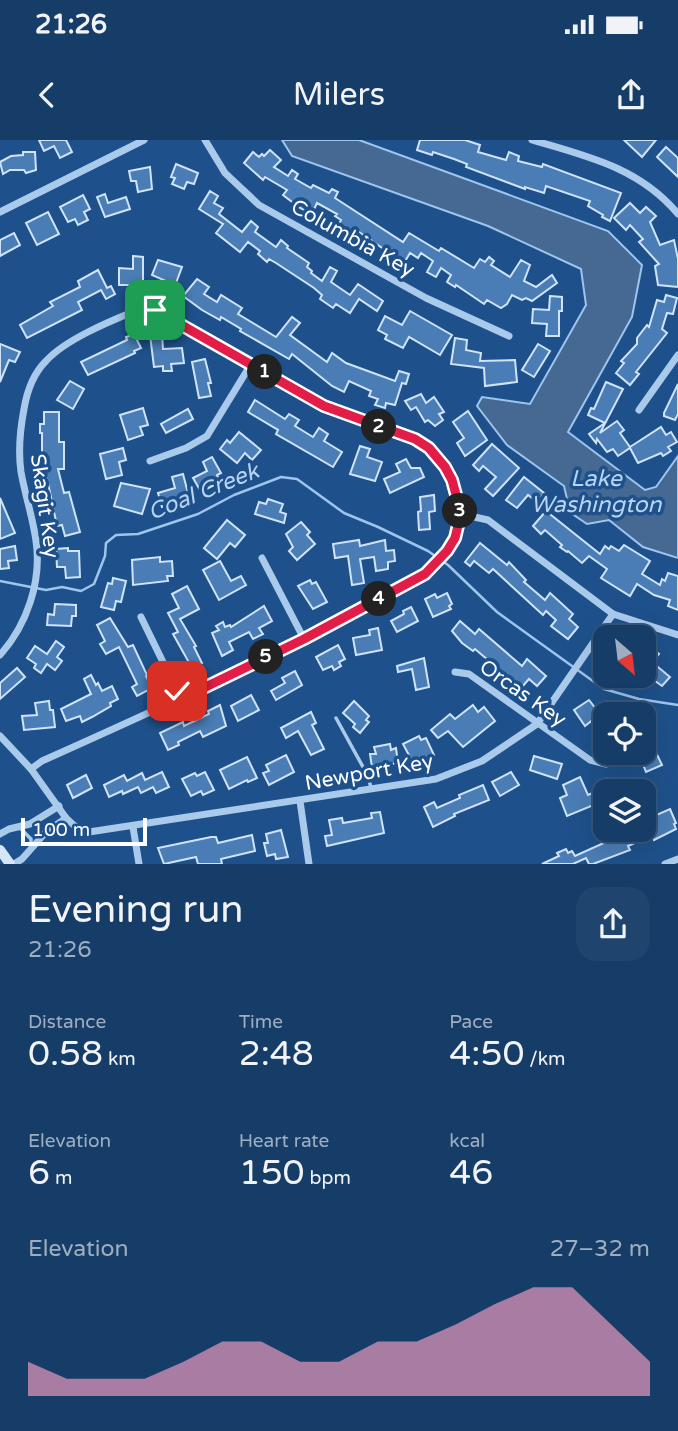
<!DOCTYPE html>
<meta charset="utf-8">
<style>
:root{--surface:#163d68;--page:#1f446e;--text:#f1f3f6;--muted:#9eaec0;--line:#35567c;--accent:#e797bd}
body{margin:0;font-family:"Varela Round",sans-serif;background:var(--page);color:var(--text);height:100vh;display:flex;flex-direction:column;font-size:26px;white-space:nowrap}
*{box-sizing:border-box;margin:0}
p{font-size:23px;color:var(--muted)}
.icon{flex:none;width:38px;height:38px;fill:none;stroke:currentColor;stroke-width:2;stroke-linecap:round;stroke-linejoin:round}
.map{position:relative;height:724px;overflow:hidden}
.drawer{display:flex;flex-direction:column;background:var(--surface);flex:1}
.drawer>*{flex:none}
.needle{width:46px;rotate:152deg}
.controls{position:absolute;left:593px;top:485px;display:grid;gap:14px}
.controls a{display:grid;place-items:center;width:63px;height:63px;border-radius:14px;background:var(--surface);box-shadow:0 7px 28px #0002,0 0 0 2px var(--line);font-size:35px}
.scale{position:absolute;left:21px;bottom:18px;width:126px;box-sizing:border-box;padding-left:7px;border:4px solid #fff;border-top:0;font-size:19px;line-height:24px;white-space:nowrap;color:#fff;-webkit-text-stroke:5px #1e518b;paint-order:stroke}
.pin{position:absolute;display:grid;place-items:center;width:60px;height:60px;color:#fff;margin:-30px;border-radius:14px;box-shadow:0 4px 10px #0006}
.km{position:absolute;width:35px;height:35px;margin:-18px;border-radius:50%;background:#222;color:#fff;font-size:19px;line-height:35px;text-align:center}
.round{display:grid;place-items:center;flex:none;width:74px;height:74px;border-radius:21px;background:var(--page)}
.summary{display:flex;align-items:center;justify-content:space-between;height:119px;padding:0 28px}
h1{font-size:38px;font-weight:600;line-height:52px}
.figures{display:grid;grid-template-columns:repeat(3,1fr);gap:10px;height:119px;padding:7px 28px}
.figures div{display:grid;align-content:center}
.figures b{font-size:35px;font-weight:600}
.figures small{font-size:19px;font-weight:400}
.figures p{font-size:19px}
.chart{height:196px;padding:14px 28px}
.chart p{display:flex;justify-content:space-between}
.chart svg{width:100%;height:126px;margin-top:7px;fill:var(--accent);opacity:.7}
.status{display:flex;justify-content:space-between;align-items:center;height:49px;padding:0 35px;background:var(--surface);direction:ltr}
.status svg{height:19px;fill:currentColor}
header{display:flex;justify-content:space-between;align-items:center;height:91px;padding:0 28px;background:var(--surface);font-size:32px;font-weight:600}
.map>svg:first-child{display:block}
</style>
<div class="status"><b>21:26</b><svg viewBox="0 0 49 12"><path d="M0 12V9h3v3zM5 12V6h3v6zM10 12V3h3v9zM15 12V0h3v12zM26 1h20v11H26zM47 4h2v5h-2z"/></svg></div>
<header><svg class="icon" aria-label="back" viewBox="0 0 24 24"><path d="M15 5l-7 7 7 7"/></svg>Milers<svg class="icon" aria-label="share" viewBox="0 0 24 24"><path d="M12 15V3M7 8l5-5 5 5M5 13v7h14v-7"/></svg></header>
<div class="map">
<svg width="678" height="724" viewBox="0 0 678 724">
<rect width="100%" height="100%" fill="#1e518b"/>
<polygon fill="#456993" stroke="#9dc5ee" stroke-width="2" points="282,0 359,0 608,91 642,125 632,177 568,292 645,350 656,347 678,316 678,418 643,407 609,380 587,384 562,367 567,359 564,346 507,305 477,266 482,257 530,264 586,165 581,129 488,86 292,16"/>
<g fill="none" stroke-linecap="round" stroke-linejoin="round">
<polyline stroke="#9dc5ee" stroke-width="2.5" points="0,441 46,450 62,447 81,451 94,444 105,416 106,403 116,395 138,394 198,374 234,355 281,337 297,339 344,373 378,387 428,411 448,425 497,472 604,549 639,559 678,565"/>
</g>
<g fill="#4a7db5" stroke="#cfe3f9" stroke-width="2">
<polygon points="39,0 66,0 72,12 60,18 54,6 44,11"/>
<polygon points="420,0 465,0 480,5 478,12 506,20 509,12 519,16 518,21 542,27 543,24 621,53 610,81 602,77 603,75 588,66 590,61 546,46 544,53 525,47 525,49 466,27 467,24 454,19 433,12 432,15 417,10"/>
<polygon points="624,0 656,0 642,17"/>
<polygon points="666,7 678,18 678,37 657,17"/>
<polygon points="270,10 281,20 274,27 288,36 292,30 298,34 295,39 311,48 313,45 329,53 332,49 338,52 335,58 403,102 409,93 439,111 441,108 474,128 480,119 485,122 489,117 494,121 491,125 510,137 521,120 530,125 524,141 536,147 552,135 557,143 532,161 526,158 522,160 512,155 507,164 501,168 487,160 484,164 456,145 455,147 447,142 451,135 441,128 436,137 427,132 433,121 421,113 418,118 410,113 404,123 356,90 354,94 339,84 341,80 335,76 337,74 317,63 312,74 300,68 283,55 287,50 265,37 263,40 244,23 253,12 259,17 262,14 264,16"/>
<polygon points="23,12 35,12 36,30 26,33 24,30 10,30 3,34 0,22 11,16 23,15"/>
<polygon points="176,24 198,33 194,44 187,42 184,49 172,44 175,38 171,37"/>
<polygon points="150,27 152,49 138,52 136,41 131,41 129,31"/>
<polygon points="210,51 218,56 214,63 223,68 219,74 242,92 251,81 258,87 255,92 276,107 281,100 288,106 287,108 309,123 307,127 312,131 311,133 322,141 330,127 337,131 331,142 350,155 358,144 383,161 377,171 359,159 350,173 336,164 333,168 320,159 322,155 314,148 276,123 269,119 267,122 258,114 260,111 248,102 240,112 216,93 223,84 199,69"/>
<polygon points="105,54 108,63 126,57 130,69 105,77 97,57"/>
<polygon points="83,55 90,69 84,72 88,80 78,85 75,79 68,82 60,67"/>
<polygon points="630,63 640,73 646,67 656,76 650,82 660,105 674,100 678,119 678,147 658,145 655,126 659,124 639,102 643,99 630,85 626,90 614,78"/>
<polygon points="48,72 59,94 37,105 26,83"/>
<polygon points="14,93 20,105 0,116 0,100"/>
<polygon points="133,116 143,117 143,145 119,145 119,128 133,129"/>
<polygon points="158,120 182,127 173,151 164,147 166,141 152,135"/>
<polygon points="98,130 107,148 111,146 115,154 106,159 101,150 78,162 82,170 27,198 20,185 53,166 50,162 80,147 78,141"/>
<polygon points="197,139 209,147 204,154 217,162 221,155 242,168 238,174 276,197 292,177 300,183 290,195 327,222 332,213 346,223 395,241 399,231 409,234 406,244 402,243 395,265 386,263 385,268 375,265 378,259 369,256 371,251 349,241 344,252 332,246 292,214 289,219 240,191 241,189 221,177 220,180 202,170 183,156"/>
<polygon points="666,155 677,158 673,174 667,173 662,189 667,193 636,232 639,234 630,245 616,233 624,223 621,221 637,204 637,198 647,185 649,187 657,160 664,162"/>
<polygon points="550,156 562,157 562,171 559,171 559,196 546,196 547,184 532,183 533,169 549,170"/>
<polygon points="410,171 452,195 440,215 409,197 403,208 385,199 387,195 378,190 385,176 402,185"/>
<polygon points="134,194 141,208 134,211 135,213 88,235 81,222 127,200 126,197"/>
<polygon points="162,194 163,209 182,208 184,223 171,224 172,231 163,231 163,226 154,227 150,195"/>
<polygon points="455,198 467,200 466,210 481,213 480,221 515,220 517,242 485,246 484,228 451,224"/>
<polygon points="0,204 20,212 15,222 9,220 0,242"/>
<polygon points="538,204 550,211 534,237 522,230"/>
<polygon points="205,219 211,243 208,243 211,256 199,258 192,222"/>
<polygon points="70,241 84,249 73,269 57,260"/>
<polygon points="606,242 623,249 600,293 617,281 624,290 620,293 630,307 661,287 666,295 671,292 677,302 668,307 671,311 663,316 661,313 638,323 630,308 618,316 613,309 607,312 597,299 596,303 589,294 605,283 588,275 591,268 594,269"/>
<polygon points="678,244 678,274 675,280 664,276 664,273"/>
<polygon points="421,254 426,263 434,257 444,272 439,274 443,280 435,286 428,280 425,282 416,267 411,270 405,261"/>
<polygon points="255,260 285,279 289,274 299,280 295,286 313,297 319,288 328,294 324,301 342,312 333,327 276,294 278,290 248,272"/>
<polygon points="143,268 148,285 140,287 143,295 128,300 120,275"/>
<polygon points="188,269 193,279 166,293 161,284"/>
<polygon points="468,271 487,300 465,316 457,303 464,298 453,282"/>
<polygon points="44,272 59,272 59,302 64,302 64,329 58,329 64,353 69,352 80,392 65,396 62,385 57,386 45,329 42,329 42,293 40,293 40,284 44,284"/>
<polygon points="239,292 261,310 252,320 245,313 237,323 220,309 227,300 230,303"/>
<polygon points="492,304 519,328 493,356 485,349 496,337 483,326 479,331 473,325"/>
<polygon points="360,306 370,309 367,317 382,322 375,341 350,334"/>
<polygon points="123,308 126,320 119,322 122,335 106,339 100,314"/>
<polygon points="212,317 221,333 217,335 220,342 201,352 193,338 207,331 203,322"/>
<polygon points="406,319 411,328 420,328 424,337 390,353 384,339 400,332 396,324"/>
<polygon points="183,334 188,353 183,354 185,361 162,367 158,353 175,348 172,337"/>
<polygon points="524,337 544,353 537,362 528,355 517,368 506,360"/>
<polygon points="121,343 150,349 142,374 114,366"/>
<polygon points="434,355 435,371 429,372 430,389 419,390 418,372 421,371 420,357"/>
<polygon points="0,358 15,393 0,399"/>
<polygon points="268,359 283,364 280,372 286,374 284,383 255,374 259,362 266,364"/>
<polygon points="546,371 600,414 605,406 609,409 611,406 619,411 624,405 650,421 642,434 660,445 662,439 665,441 668,433 678,436 678,470 668,466 670,460 654,455 637,444 630,456 601,438 607,429 589,416 582,423 568,411 567,412 560,407 562,405 545,390 541,394 533,386"/>
<polygon points="227,380 245,395 235,407 230,403 217,419 204,408"/>
<polygon points="301,382 310,392 307,395 315,404 297,420 289,411 293,407 286,394"/>
<polygon points="359,400 360,406 385,400 386,411 394,410 395,421 388,422 388,429 376,431 374,417 360,419 364,443 352,445 348,416 335,418 333,404"/>
<polygon points="480,403 507,425 509,422 526,440 524,442 545,460 550,453 573,474 569,479 578,487 568,499 551,486 556,480 546,471 543,475 493,429 489,433 474,421 470,426 465,422"/>
<polygon points="15,406 17,420 8,421 9,428 0,429 0,409"/>
<polygon points="68,408 68,411 79,411 80,437 66,438 65,427 57,427 56,409"/>
<polygon points="160,417 160,422 172,421 173,436 167,436 168,441 133,445 132,420"/>
<polygon points="220,421 231,441 241,436 246,445 219,460 203,430"/>
<polygon points="113,438 126,441 121,462 116,461 114,470 101,467 108,443 112,444"/>
<polygon points="310,440 312,444 316,442 327,462 313,469 298,446"/>
<polygon points="187,446 199,469 180,479 196,506 194,507 202,523 192,528 173,494 178,492 168,473 179,468 172,454"/>
<polygon points="447,453 452,464 449,466 451,469 433,477 425,459 435,454 437,458"/>
<polygon points="55,464 76,465 76,476 72,476 71,486 47,485 48,474 54,475"/>
<polygon points="264,466 272,481 259,488 263,494 253,499 249,492 229,502 233,510 222,516 212,493 219,490 216,486 223,482 225,487 230,485 231,487"/>
<polygon points="411,467 418,481 397,492 391,481 404,474 403,471"/>
<polygon points="110,478 128,507 133,505 147,535 146,536 152,548 137,556 132,547 137,544 119,507 106,514 100,504 105,501 97,485"/>
<polygon points="460,481 475,494 479,489 522,526 527,519 546,536 537,546 529,539 521,548 475,509 473,511 462,503 452,491"/>
<polygon points="378,488 382,510 356,515 353,498 370,495 369,490"/>
<polygon points="56,501 64,507 57,517 62,521 55,530 47,524 41,533 34,528 36,524 27,518 35,506 47,514"/>
<polygon points="338,505 345,519 339,522 341,526 334,530 332,526 323,530 316,517"/>
<polygon points="650,507 659,514 652,522 670,537 662,546 651,538 649,540 644,536 644,515"/>
<polygon points="424,518 429,547 416,550 412,529 398,532 397,526"/>
<polygon points="17,528 25,537 0,559 0,543"/>
<polygon points="295,531 302,545 276,560 271,551 285,543 282,538"/>
<polygon points="91,535 96,545 98,543 102,551 112,546 118,559 110,563 111,566 92,577 82,582 80,576 66,581 61,569 91,554 84,539"/>
<polygon points="251,555 259,570 238,581 231,566"/>
<polygon points="589,560 600,574 585,586 574,570"/>
<polygon points="49,561 50,570 53,570 55,587 24,590 22,576 37,575 35,563"/>
<polygon points="354,561 369,576 366,580 369,582 360,593 353,587 355,584 343,573"/>
<polygon points="220,565 226,586 203,597 200,591 178,602 179,605 168,610 160,593 183,582 184,586 209,574 208,571"/>
<polygon points="473,565 478,572 484,567 495,581 463,607 448,591 438,598 431,590 450,574 455,579"/>
<polygon points="311,572 316,583 312,585 324,609 311,615 298,591 286,598 281,588"/>
<polygon points="644,586 646,591 650,589 654,600 651,602 662,625 646,632 638,612 644,612"/>
<polygon points="419,596 421,600 426,598 434,615 425,619 423,616 412,621 403,604"/>
<polygon points="390,604 391,610 396,608 398,623 372,628 370,614 376,614 374,607"/>
<polygon points="286,615 294,632 269,645 263,633 269,631 266,625"/>
<polygon points="534,616 562,624 557,639 530,630"/>
<polygon points="247,617 257,638 248,642 247,640 229,649 220,630"/>
<polygon points="162,632 169,647 156,653 153,647 141,653 138,647 123,654 122,651 109,657 104,645 124,635 127,641 142,633 145,640"/>
<polygon points="205,632 214,650 203,655 201,651 191,656 182,639 195,633 197,636"/>
<polygon points="511,632 519,645 500,656 492,642"/>
<polygon points="86,635 92,648 73,658 67,645"/>
<polygon points="580,637 588,655 604,648 606,660 567,676 560,658 567,655 563,645"/>
<polygon points="483,645 489,660 454,674 455,676 433,687 424,667 434,662 437,668 460,658 459,655"/>
<polygon points="670,669 676,683 674,684 676,689 654,700 652,695 628,706 630,710 593,724 589,724 586,718 573,724 542,724 559,716 557,713 566,709 568,713 572,711 575,716 615,698 613,694 622,690 649,690 645,680"/>
<polygon points="380,672 384,693 327,706 325,696 332,695 329,680 342,678 343,683 372,678 371,673"/>
<polygon points="281,690 288,717 276,719 275,714 267,716 264,703 268,703 266,694"/>
<polygon points="252,695 255,711 221,719 222,724 198,724 196,717 164,724 158,708 211,697 216,697 218,703"/>
</g>
<g fill="none" stroke-linecap="round" stroke-linejoin="round">
<g stroke="#aacaec" stroke-width="3.5">
<polyline points="336,578 368,636 371,648"/>
<polyline points="19,687 31,699 31,705"/>
</g>
<g stroke="#aacaec" stroke-width="7">
<polyline points="205,0 225,33 259,65 426,158 509,196"/>
<path d="M532,0c55,16 108,28 146,74"/>
<polyline points="0,72 144,0"/>
<polyline points="639,270 678,215"/>
<polyline points="150,321 186,308 207,296 251,224"/>
<polyline points="461,374 488,380 613,474 678,495"/>
<polyline points="262,418 304,499"/>
<polyline points="141,477 181,559"/>
<path d="M0,515c27,-30 42,-74 36,-114 -3,-23 -11,-46 -15,-69 -3,-21 -1,-42 3,-63 3,-18 9,-35 22,-48 19,-21 62,-39 89,-50l10,-2 17,4c54,31 106,64 161,92 33,17 92,25 115,52 23,27 30,67 7,97 -22,28 -61,42 -93,59 -101,54 -205,101 -310,148l-11,8"/>
<polyline points="455,532 469,534 590,620 606,624"/>
<polyline points="0,596 31,629 66,678 78,689 89,692 436,639 482,621 537,584 613,474"/>
<polyline points="300,661 309,724"/>
<polyline points="133,687 139,724"/>
<polyline points="0,694 9,689 30,684 59,666"/>
<polyline points="14,724 22,719 46,692 66,678"/>
<polyline points="665,724 678,719"/>
</g>
<polyline stroke="#d6e6f9" stroke-width="10" points="0,710 10,724"/>
</g>
<g fill="none" stroke-linecap="round" stroke-linejoin="round">
<defs>
<polyline id="route" points="155,170 324,266 415,299 429,308 445,327 452,340 461,373 455,398 447,411 425,434 304,499 181,559 177,551"/>
</defs>
<use href="#route" stroke="#fff" stroke-width="14"/>
<use href="#route" stroke="#e11d48" stroke-width="9"/>
</g>
<g text-anchor="middle" stroke-width="7" stroke-linejoin="round" paint-order="stroke">
<g font-size="21" fill="#fff" stroke="#1e518b">
<text transform="translate(353 98) rotate(29)" y="7">Columbia Key</text>
<text transform="translate(45 366) rotate(82)" y="7">Skagit Key</text>
<text transform="translate(523 553) rotate(35)" y="7">Orcas Key</text>
<text transform="translate(369 632) rotate(-10)" y="7">Newport Key</text>
</g>
<g font-size="23" font-style="italic" fill="#b6d4f3" stroke="#1e518b">
<text x="596" y="346">Lake<tspan x="596" dy="26">Washington</tspan></text>
<text transform="translate(203 351) rotate(-22)" y="8">Coal Creek</text>
</g>
</g>
</svg>
<div class="controls">
<a><svg class="needle" viewBox="-14 -14 28 28"><path d="M0-13l5 13h-10z" fill="#e53935"/><path d="M0 13l5-13h-10z" fill="#9eaec0"/></svg></a>
<a><svg class="icon" aria-label="locate" viewBox="0 0 24 24"><circle cx="12" cy="12" r="6"/><path d="M12 2v4M12 18v4M2 12h4M18 12h4"/></svg></a>
<a><svg class="icon" aria-label="layers" viewBox="0 0 24 24"><path d="M12 4l9 5-9 5-9-5zM3 14l9 5 9-5"/></svg></a>
</div>
<div class="scale">100 m</div>
<div class="pin" style="left:155px;top:170px;background:#1e9e55"><svg class="icon" aria-label="arrive" viewBox="0 0 24 24"><path d="M6 21V4h12l-3 4 3 4H6"/></svg></div>
<div class="pin" style="left:177px;top:551px;background:#d93025"><svg class="icon" aria-label="check" viewBox="0 0 24 24"><path d="M5 12l5 5 9-10"/></svg></div>
<b class="km" style="left:265px;top:232px">1</b>
<b class="km" style="left:379px;top:287px">2</b>
<b class="km" style="left:460px;top:371px">3</b>
<b class="km" style="left:379px;top:459px">4</b>
<b class="km" style="left:266px;top:517px">5</b>
</div>
<section class="drawer">
<div class="summary"><div><h1>Evening run</h1><p>21:26</p></div><a class="round"><svg class="icon" aria-label="share" viewBox="0 0 24 24"><path d="M12 15V3M7 8l5-5 5 5M5 13v7h14v-7"/></svg></a></div>
<div class="figures">
<div><p>Distance</p><b>0.58<small> km</small></b></div>
<div><p>Time</p><b>2:48</b></div>
<div><p>Pace</p><b>4:50<small> /km</small></b></div>
</div>
<div class="figures">
<div><p>Elevation</p><b>6<small> m</small></b></div>
<div><p>Heart rate</p><b>150<small> bpm</small></b></div>
<div><p>kcal</p><b>46</b></div>
</div>
<div class="chart"><p><span>Elevation</span>27–32 m</p>
<svg viewBox="0 0 160 44" preserveAspectRatio="none"><path d="M0 44V32L10 38L20 38L30 38L40 32L50 25L60 25L70 32L80 32L90 25L100 25L110 19L120 12L130 6L140 6L150 19L160 32V44z"/></svg>
</div>
</section>
